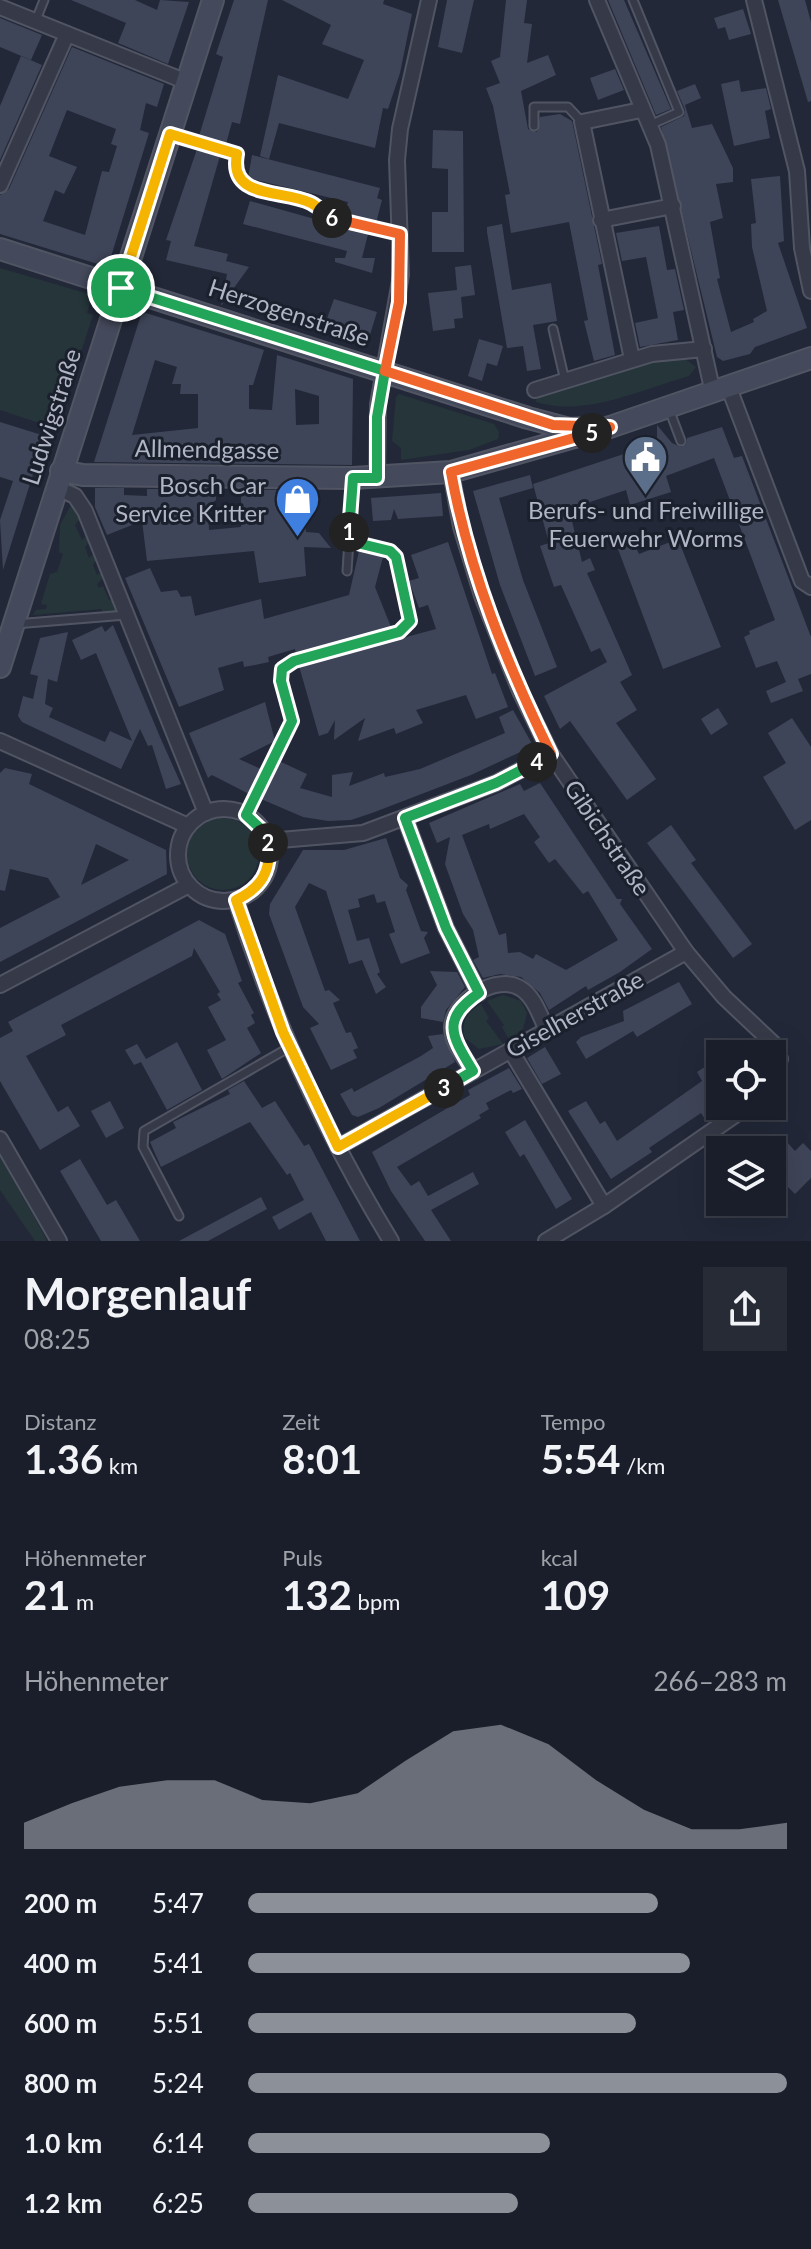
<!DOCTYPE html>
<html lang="de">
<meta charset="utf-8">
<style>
:root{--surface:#1a1e2a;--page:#272b36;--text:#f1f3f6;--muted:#9fa2a8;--line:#383c47;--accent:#8c9099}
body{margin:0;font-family:Lato,sans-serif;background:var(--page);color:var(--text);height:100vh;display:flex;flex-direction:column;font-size:30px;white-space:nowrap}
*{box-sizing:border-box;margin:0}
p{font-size:26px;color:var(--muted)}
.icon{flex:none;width:44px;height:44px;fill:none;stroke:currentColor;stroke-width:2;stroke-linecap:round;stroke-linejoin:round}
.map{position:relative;height:1241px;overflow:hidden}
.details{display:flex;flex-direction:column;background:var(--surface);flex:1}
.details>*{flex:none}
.buttons{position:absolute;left:706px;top:1040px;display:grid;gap:16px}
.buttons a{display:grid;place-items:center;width:80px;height:80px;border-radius:0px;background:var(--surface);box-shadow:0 8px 32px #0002,0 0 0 2px var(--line);font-size:40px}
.pin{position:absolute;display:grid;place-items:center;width:68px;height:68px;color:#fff;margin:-34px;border:4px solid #fff;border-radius:50%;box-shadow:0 2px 8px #0007}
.km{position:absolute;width:40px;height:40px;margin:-20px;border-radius:50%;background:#222;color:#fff;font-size:22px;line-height:40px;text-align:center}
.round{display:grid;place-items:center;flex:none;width:84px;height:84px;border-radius:0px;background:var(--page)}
.head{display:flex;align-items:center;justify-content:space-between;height:136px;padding:0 24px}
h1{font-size:44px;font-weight:700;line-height:60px}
.figures{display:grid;grid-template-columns:repeat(3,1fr);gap:12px;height:136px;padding:8px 24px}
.figures div{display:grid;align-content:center}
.figures b{font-size:40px;font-weight:700}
.figures small{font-size:22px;font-weight:400}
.figures p{font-size:22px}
.chart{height:224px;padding:16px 24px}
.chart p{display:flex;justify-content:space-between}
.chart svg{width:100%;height:144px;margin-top:8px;fill:var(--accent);opacity:.7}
ul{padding:0 24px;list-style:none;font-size:26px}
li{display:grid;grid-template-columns:128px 96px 1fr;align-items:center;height:60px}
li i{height:20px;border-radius:10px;background:var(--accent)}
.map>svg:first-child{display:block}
</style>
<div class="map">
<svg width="811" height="1241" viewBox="0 0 811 1241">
<rect width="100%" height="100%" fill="#222838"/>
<g fill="#25353a">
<polygon points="0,268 92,295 87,313 93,315 64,404 51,427 0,410"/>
<path d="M658,359h27l11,8 -7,9c-49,14 -103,41 -153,26l1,-6z"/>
<polygon points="399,394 494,424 499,432 498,439 469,450 401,460 401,448 392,441 396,397"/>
<polygon points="72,503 82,516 75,525 82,540 89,533 92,538 85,547 89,558 97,551 99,556 93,565 97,575 105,569 107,574 97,584 99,588 103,586 109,600 119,602 120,611 104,613 101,609 33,615 36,610 46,609 47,605 41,604 50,574 57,572 63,554 59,552 60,525"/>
<circle cx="223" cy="854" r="36"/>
<polygon points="503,995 521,1001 527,1013 523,1029 509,1040 502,1027 504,1025 487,1001"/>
<path d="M481,1004l8,14 -3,3 17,23 -24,5 -14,-11c-5,-15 2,-26 16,-34z"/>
<polygon points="0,1157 42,1231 47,1241 35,1241 0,1190"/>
</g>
<g fill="#3f4558" fill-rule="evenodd">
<polygon points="71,0 135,0 157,10 160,0 189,2 168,64 118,43 126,23"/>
<polygon points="234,0 268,0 240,124 232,122 226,144 199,136 223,57 216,54"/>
<polygon points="282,0 384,0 383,4 412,14 400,73 388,109 383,108 375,148 279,123 269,159 260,156 278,75 348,99 364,60 322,44 331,25"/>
<polygon points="447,0 474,0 462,53 438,47"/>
<polygon points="506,0 527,0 524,23 532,24 527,63 548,55 556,75 521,91 528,129 537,132 540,117 560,114 572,121 602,264 598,265 615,355 594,361 584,321 588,320 569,222 511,233 505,195 510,194 493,106 486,88 500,83 491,61 500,57"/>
<polygon points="608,0 624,0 671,109 656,115"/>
<polygon points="778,0 805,0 811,22 811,101 808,102"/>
<polygon points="743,9 751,34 729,40 725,27 718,29 714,18"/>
<polygon points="0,18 42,35 31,60 0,47"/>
<path d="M72,47l92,37 -7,23 -11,-4 -6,27 9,3 -39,127 -9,5 -101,-31v-39l9,-6zM67,110l49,19 -5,15 6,2 -8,26 -7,-1 -17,64 -42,-14 12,-31 9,4 13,-27 -28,-11z"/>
<polygon points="21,56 42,65 0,160 0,106"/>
<polygon points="615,69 624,90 598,100 590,78"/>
<polygon points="739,80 741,92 766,88 771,109 765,111 770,138 734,146 721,84"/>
<polygon points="695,84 701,98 685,105 692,128 712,124 733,168 733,182 716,184 723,218 710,222 720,278 717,279 731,332 754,322 753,319 767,311 752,247 751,224 756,223 751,179 780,176 784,241 778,243 807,328 755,347 750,354 723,361 717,357 661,127 684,116 685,110 677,91"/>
<polygon points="433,130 463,131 464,252 432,252 432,212 448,212 448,169 432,168"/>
<polygon points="197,149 220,156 194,246 228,254 226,261 249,267 221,306 227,274 166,260 171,241 166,240"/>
<polygon points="252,155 380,188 377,198 382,200 376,223 344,215 348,202 248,178"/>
<polygon points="250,201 368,234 362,258 375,258 372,273 335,262 335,258 345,258 347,251 243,224"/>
<polygon points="502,224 512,290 551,283 557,321 533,325 541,369 527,371 523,346 507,348 487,232 487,227"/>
<polygon points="659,226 667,270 675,269 684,310 673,312 678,340 640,347 635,323 658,318 646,257 622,261 616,233"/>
<polygon points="471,265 475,295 461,297 463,318 454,319 455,328 433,331 428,293 457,290 455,267"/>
<polygon points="334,299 377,312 369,338 325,324"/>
<path d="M146,313l118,37 -11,35h-4v24l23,1 5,-55 76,24 -1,86 -258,-3 47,-147zM155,360l22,7 -5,17h9l-1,10h18v34l-66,7zM295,389l24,7v28l-23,1z"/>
<polygon points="479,339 503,346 497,366 487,363 482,381 468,376"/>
<polygon points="0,422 45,436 3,570 0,520 13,481 0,477"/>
<polygon points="657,425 672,443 681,447 686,444 687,438 722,427 734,458 742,456 811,637 811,674 798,679 803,691 771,703 766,691 786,682 777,661 756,668 744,637 750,634 749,631 775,620 714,458 666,476 671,492 630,505 626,490 569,509 582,562 590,558 595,570 587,573 632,675 620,682 637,710 616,723 656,779 627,800 570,721 560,729 544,696 607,662 600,648 591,652 561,585 554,587 540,546 549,543 533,484 657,443"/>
<polygon points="530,475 533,488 499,498 523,580 557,667 535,676 500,585 473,491"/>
<polygon points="95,488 124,488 124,495 147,496 147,489 216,489 216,500 208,506 209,530 241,527 241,490 303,490 306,532 319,533 331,548 304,547 306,576 259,583 254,551 147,561 142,521 107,535 95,507"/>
<polygon points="441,493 443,516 398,519 394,509 391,520 373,521 371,498"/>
<polygon points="678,539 721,647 663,669 618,549 634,543 639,554"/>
<polygon points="448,542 492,674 495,673 508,707 476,719 466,695 416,710 423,723 396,734 394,728 358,741 365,718 334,740 335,720 328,733 319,736 299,666 436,629 428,605 419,608 409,581 419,578 411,555"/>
<polygon points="359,551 383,557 375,587 391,627 296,654 295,649 268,657 269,662 255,665 244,667 243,661 218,668 224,690 179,707 125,578 150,568 161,592 177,590 181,597 191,596 195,616 261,599 264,619 349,595"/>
<polygon points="113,625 160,737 181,784 166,789 152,745 148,746 140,729 121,769 22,722 18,716 23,696 33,699 38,676 30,674 40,638 68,632 57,682 48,679 45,704 53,708 49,717 105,742 110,731 132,741 96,653 81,660 72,640 102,626 105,632"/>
<polygon points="265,702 275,741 239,759 261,769 249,794 212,775 208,778 189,733"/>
<polygon points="718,708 728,724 711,735 701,719"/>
<polygon points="513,710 531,742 529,748 471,775 372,813 351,820 328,821 303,817 261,799 279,761 307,774 300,788 332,797 332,775 353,772 349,786 384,773 385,777 420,769 505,733 499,717"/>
<polygon points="792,718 811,747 811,820 795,830 763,777 786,763 768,733"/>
<path d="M5,768l27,6 -3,10 137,66 1,24 -167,88v-34l60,-31 -12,-19 -38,-9 -5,22 -5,-1v-117zM96,844l33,16 -48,25z"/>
<path d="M540,783l77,116h5l-2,5 32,45 -32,23 -32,18 -2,-4 -37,24 -9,-17 -19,-16 -21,-3 -17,4 -10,-18 6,-3 -6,-27 -10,-16 -18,-50 5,-27 -13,6 -8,-20 91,-39 4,7zM524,814l16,23 -6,5 15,21 6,-4 28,35 5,-3 30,49 -52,30 -30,-16 -3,5 -13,-7 -12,1 -2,-20 -7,2 -37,-100 27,-11 1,5z"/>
<polygon points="671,825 696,860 691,863 752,944 733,958 647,843"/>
<polygon points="386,838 400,878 408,885 406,890 421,931 428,932 424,938 430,953 401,964 389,934 395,932 385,901 377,903 374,894 358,899 360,907 348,910 357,941 369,938 380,972 377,974 386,987 376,994 362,960 349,964 326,891 309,883 295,907 325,991 329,990 340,1000 333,1003 346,1033 351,1032 358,1048 353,1050 357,1058 331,1070 310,1028 319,1024 303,1007 269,914 270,904 303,850 344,850"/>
<polygon points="199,920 225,934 242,981 238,983 254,1013 251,1015 255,1023 247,1028 261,1053 222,1079 207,1050 226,1040 208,1007 221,1000 217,994 220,992 194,948 192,956 61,1025 66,1035 26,1056 58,1112 68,1106 80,1126 40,1150 0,1081 0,1038 13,1031 8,1022"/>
<polygon points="430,971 457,972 465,987 446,1010 443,1022 421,1018 421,1007 437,985"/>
<polygon points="679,982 692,1004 637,1037 633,1031 586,1059 576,1042 581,1037 624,1021 623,1011"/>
<polygon points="443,1034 455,1062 379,1108 358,1117 352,1115 340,1094 352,1088 354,1092 421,1056 433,1048 428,1036"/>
<polygon points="177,1042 202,1090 167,1110 141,1062 134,1065 125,1050 137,1044 146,1059"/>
<polygon points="545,1047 561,1074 542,1084 527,1058"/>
<polygon points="720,1057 720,1084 709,1091 714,1099 709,1103 717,1115 707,1122 701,1113 649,1148 652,1152 611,1179 568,1111 586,1101 600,1124 605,1121 617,1141 702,1081 697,1072"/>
<polygon points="509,1068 522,1089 513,1093 511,1090 486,1103 489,1109 479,1115 481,1118 397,1167 411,1186 419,1181 428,1196 473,1172 479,1184 431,1210 451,1241 425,1241 391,1191 372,1152 470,1095 468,1090"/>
<polygon points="244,1081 262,1108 275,1101 304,1146 309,1144 360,1241 326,1241 311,1212 279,1230 272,1217 304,1200 290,1173 287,1175 250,1122 161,1167 150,1142 176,1128 173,1122 230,1094 228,1090"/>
<polygon points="110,1101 124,1128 106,1138 91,1111"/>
<polygon points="525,1120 572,1199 556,1209 524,1154 520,1157 505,1132"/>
<polygon points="787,1142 795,1151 803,1143 811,1151 811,1178 795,1194 772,1171 772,1156"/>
<polygon points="80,1159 107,1205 116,1200 140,1241 101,1241 60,1171"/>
<polygon points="261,1197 267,1209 208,1241 179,1241"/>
</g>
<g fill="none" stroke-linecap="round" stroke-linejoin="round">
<defs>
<g id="lane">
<polyline points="633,0 679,112 650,125"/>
<polyline points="36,20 44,0"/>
<polyline points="534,126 534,107 568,107 582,122"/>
<polyline points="172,135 237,154 234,169 239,180 250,188 311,203 345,223 400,234"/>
<polyline points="553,329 565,381"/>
<polyline points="669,409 681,441"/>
<polyline points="347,571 353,480"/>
<polyline points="15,624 126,615"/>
<polyline points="246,815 292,721 281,681 282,669 294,661 399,632 408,626 409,617 396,557 390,551 349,541"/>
<polyline points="179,1216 143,1147 144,1131 290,1047"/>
</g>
<g id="street">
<polyline points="597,0 658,145 713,393"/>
<polyline points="754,0 797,171 802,248 811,291"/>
<polyline points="0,7 187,82"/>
<polyline points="0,185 67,34"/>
<polyline points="601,220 673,206"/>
<polyline points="632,359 582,122 641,110"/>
<polyline points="729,388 802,581 811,587"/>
<polyline points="535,390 652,354 704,349"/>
<polyline points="451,472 461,527 482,596 520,691 551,754 686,952 724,997 776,1046 780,1059 772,1083"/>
<polyline points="377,478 378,404 401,275 397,160 400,129 429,0"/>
<polyline points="56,487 75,496 85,511 206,813"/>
<polyline points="0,741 188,826"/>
<circle cx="224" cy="855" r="46"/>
<polyline points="405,818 446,928 479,993"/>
<polyline points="268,841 363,833 496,783 551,754"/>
<path d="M236,900c37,120 90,234 155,341"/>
<polyline points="0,985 189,885"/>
<polyline points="511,1051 604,1206"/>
<path d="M473,1071c-8,-13 -22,-29 -21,-45 2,-26 45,-52 68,-38 14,8 20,28 27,42"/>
<polyline points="0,1139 59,1241"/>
<polyline points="338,1147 686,952"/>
<polyline points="546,1241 604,1206 748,1106"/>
</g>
<g id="secondary">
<polyline points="0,249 528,418 570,429 586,428"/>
<polyline points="61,471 83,475 353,478 451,472 610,427 811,358"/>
<polyline points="0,667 213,0"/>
</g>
</defs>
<use href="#lane" stroke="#515563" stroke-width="11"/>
<use href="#street" stroke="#515563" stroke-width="18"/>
<use href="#secondary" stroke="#515563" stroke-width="24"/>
<use href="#lane" stroke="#363a48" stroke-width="7"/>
<use href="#street" stroke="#363a48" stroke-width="14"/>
<use href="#secondary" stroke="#44495b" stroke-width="20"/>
</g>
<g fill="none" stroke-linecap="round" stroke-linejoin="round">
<defs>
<polyline id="split-1" points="121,288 385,371 377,417 377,478 353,478 349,532"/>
<polyline id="split-2" points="268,843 263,831 246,815 292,721 281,681 282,669 294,661 399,632 410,621 396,557 390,551 349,541 349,532"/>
<path id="split-3" d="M268,843c4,28 -7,45 -32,57l47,132 55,115 106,-59"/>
<path id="split-4" d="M444,1088l29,-17c-21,-35 -33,-51 6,-78l-33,-65 -41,-110 91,-35 41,-21"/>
<path id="split-5" d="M537,762l14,-8c-44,-90 -82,-182 -100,-282l141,-39"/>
<polyline id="split-6" points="332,218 400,234 399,302 385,371 553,425 610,427 592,433"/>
<path id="split-7" d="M121,288l49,-154 67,20c-9,46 46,35 74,49 8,4 14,11 21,15"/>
</defs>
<use href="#split-1" stroke="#fff" stroke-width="16"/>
<use href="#split-2" stroke="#fff" stroke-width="16"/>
<use href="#split-3" stroke="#fff" stroke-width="16"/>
<use href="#split-4" stroke="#fff" stroke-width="16"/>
<use href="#split-5" stroke="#fff" stroke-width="16"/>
<use href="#split-6" stroke="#fff" stroke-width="16"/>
<use href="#split-7" stroke="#fff" stroke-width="16"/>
<use href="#split-1" stroke="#22a559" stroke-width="10"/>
<use href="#split-2" stroke="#22a559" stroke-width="10"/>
<use href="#split-3" stroke="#f5b400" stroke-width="10"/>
<use href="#split-4" stroke="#22a559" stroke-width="10"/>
<use href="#split-5" stroke="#f0652b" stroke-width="10"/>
<use href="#split-6" stroke="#f0652b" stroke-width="10"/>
<use href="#split-7" stroke="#f5b400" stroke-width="10"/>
</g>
<defs>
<symbol id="civic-pin" viewBox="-11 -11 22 30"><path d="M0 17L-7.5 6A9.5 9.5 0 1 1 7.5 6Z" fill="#5c6f8a" stroke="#1b202d"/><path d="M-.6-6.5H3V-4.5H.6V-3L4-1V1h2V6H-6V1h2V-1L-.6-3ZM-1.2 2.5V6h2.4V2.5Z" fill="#fff"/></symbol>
<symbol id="shop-pin" viewBox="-11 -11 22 30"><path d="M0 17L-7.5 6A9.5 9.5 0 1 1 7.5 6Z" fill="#3f7fe0" stroke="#1b202d"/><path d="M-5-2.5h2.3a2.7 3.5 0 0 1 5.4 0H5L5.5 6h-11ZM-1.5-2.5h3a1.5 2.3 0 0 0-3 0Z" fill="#fff"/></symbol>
</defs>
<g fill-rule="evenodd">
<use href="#civic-pin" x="620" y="432" width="51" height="69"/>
<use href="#shop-pin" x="272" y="474" width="51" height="69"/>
</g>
<g text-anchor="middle" stroke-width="6" stroke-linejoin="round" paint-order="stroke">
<g font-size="24" fill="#b1b5c5" stroke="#1b202d">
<text transform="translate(289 313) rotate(18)" y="8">Herzogenstraße</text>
<text transform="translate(52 417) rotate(-72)" y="8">Ludwigstraße</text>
<text transform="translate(207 450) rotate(1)" y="8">Allmendgasse</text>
<text transform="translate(607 838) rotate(56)" y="8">Gibichstraße</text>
<text transform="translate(575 1015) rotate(-29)" y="8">Giselherstraße</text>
</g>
<g font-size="24" fill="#b1b5c5" stroke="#1b202d" text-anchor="end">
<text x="266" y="494">Bosch Car<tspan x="266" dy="28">Service Kritter</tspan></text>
<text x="646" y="519" text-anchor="middle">Berufs- und Freiwillige<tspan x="646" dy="28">Feuerwehr Worms</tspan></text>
</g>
</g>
</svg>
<div class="buttons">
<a><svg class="icon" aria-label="locate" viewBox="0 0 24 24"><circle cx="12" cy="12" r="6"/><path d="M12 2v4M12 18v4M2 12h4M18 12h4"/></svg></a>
<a><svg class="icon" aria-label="layers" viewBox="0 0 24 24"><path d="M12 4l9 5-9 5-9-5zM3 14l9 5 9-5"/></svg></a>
</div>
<div class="pin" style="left:121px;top:288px;background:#1e9e55"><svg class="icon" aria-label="arrive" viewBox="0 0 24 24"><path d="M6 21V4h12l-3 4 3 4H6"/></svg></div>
<b class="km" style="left:349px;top:532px">1</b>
<b class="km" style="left:268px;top:843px">2</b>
<b class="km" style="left:444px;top:1088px">3</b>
<b class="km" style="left:537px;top:762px">4</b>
<b class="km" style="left:592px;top:433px">5</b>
<b class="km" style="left:332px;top:218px">6</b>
</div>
<section class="details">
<div class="head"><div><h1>Morgenlauf</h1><p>08:25</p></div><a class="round"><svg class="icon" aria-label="share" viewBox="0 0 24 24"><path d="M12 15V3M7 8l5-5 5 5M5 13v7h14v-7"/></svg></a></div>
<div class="figures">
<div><p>Distanz</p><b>1.36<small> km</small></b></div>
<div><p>Zeit</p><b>8:01</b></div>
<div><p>Tempo</p><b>5:54<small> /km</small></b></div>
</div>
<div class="figures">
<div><p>Höhenmeter</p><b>21<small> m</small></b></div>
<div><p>Puls</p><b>132<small> bpm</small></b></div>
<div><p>kcal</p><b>109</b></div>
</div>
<div class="chart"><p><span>Höhenmeter</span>266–283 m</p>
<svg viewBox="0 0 160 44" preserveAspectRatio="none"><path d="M0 44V36L10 30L20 25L30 23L40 23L50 29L60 30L70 27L80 17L90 8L100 6L110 12L120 23L130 32L140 38L150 38L160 36V44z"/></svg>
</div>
<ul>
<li><b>200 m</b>5:47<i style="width:76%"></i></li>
<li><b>400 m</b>5:41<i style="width:82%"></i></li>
<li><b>600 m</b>5:51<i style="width:72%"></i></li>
<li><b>800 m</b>5:24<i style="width:100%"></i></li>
<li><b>1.0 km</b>6:14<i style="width:56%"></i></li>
<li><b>1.2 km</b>6:25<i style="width:50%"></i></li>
</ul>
</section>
